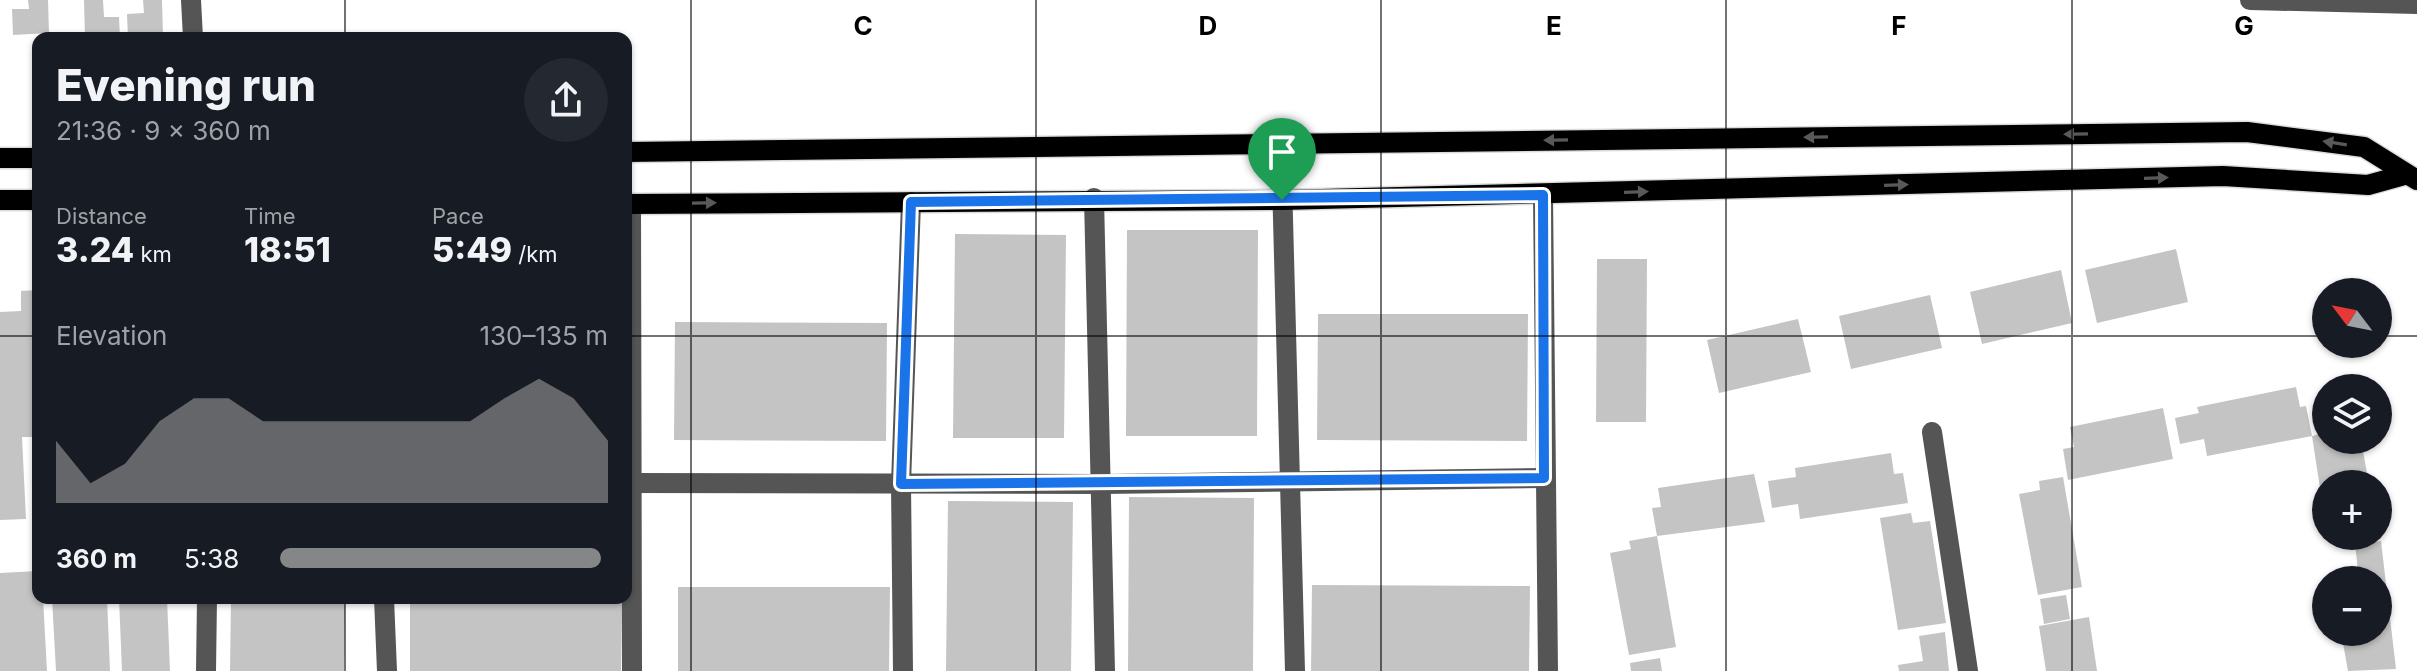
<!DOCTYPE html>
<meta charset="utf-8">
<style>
:root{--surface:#171b24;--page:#242831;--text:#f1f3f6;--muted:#9ea1a6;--accent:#858687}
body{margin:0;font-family:Inter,sans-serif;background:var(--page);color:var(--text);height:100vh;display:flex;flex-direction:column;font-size:30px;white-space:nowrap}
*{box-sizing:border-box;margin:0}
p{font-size:26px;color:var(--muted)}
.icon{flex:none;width:44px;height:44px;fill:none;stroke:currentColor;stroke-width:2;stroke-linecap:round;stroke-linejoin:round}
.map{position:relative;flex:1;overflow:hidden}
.details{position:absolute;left:32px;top:32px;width:600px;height:572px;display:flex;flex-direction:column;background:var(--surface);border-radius:16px;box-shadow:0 2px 6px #0004}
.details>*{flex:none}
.needle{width:52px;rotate:302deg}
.fabs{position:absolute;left:2312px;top:278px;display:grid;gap:16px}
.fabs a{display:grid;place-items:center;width:80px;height:80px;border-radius:50%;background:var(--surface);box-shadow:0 2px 6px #0004;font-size:40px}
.pin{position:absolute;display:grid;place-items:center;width:68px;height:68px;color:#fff;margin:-82px -34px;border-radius:50% 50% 50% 0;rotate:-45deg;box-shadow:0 0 8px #0007}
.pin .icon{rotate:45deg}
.round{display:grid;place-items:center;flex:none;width:84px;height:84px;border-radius:42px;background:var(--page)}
.headline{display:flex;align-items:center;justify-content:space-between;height:136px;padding:0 24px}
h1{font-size:44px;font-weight:800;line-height:60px}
.figures{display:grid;grid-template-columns:repeat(3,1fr);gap:12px;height:136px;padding:8px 24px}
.figures div{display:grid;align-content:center}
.figures b{font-size:34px;font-weight:800}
.figures small{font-size:22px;font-weight:400}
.figures p{font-size:22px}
.chart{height:224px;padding:16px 24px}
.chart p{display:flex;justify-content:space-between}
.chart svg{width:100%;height:144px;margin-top:8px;fill:var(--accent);opacity:.7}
ul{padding:0 24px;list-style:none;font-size:26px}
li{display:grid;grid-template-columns:128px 96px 1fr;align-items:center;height:60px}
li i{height:20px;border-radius:10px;background:var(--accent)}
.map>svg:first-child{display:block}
</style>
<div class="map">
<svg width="2417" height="671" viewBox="0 0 2417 671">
<rect width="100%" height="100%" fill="#fff"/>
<g fill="#c4c4c4">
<polygon points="28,0 48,0 49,33 13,35 12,9 29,9"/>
<polygon points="84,0 103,0 104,17 119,17 120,38 85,38"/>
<polygon points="143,0 162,0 163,38 128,38 127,14 144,13"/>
<polygon points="1127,230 1258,230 1257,436 1126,436"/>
<polygon points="955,234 1066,235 1064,438 953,438"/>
<polygon points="2176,249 2188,302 2097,323 2085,270"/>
<polygon points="1597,259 1647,259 1646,422 1596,422"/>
<polygon points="2061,270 2072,323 1982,344 1970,292"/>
<polygon points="38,290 38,345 32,346 36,437 22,437 26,519 0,520 0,312 21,311 21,291"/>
<polygon points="1930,295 1942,348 1851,369 1839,316"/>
<polygon points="1318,314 1528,314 1527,441 1317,440"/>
<polygon points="1798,319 1811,372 1719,393 1707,340"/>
<polygon points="675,322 887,323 886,441 674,440"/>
<polygon points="2296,387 2300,407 2306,406 2312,436 2207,456 2204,439 2180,444 2175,418 2199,413 2197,407"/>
<polygon points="2163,408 2173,459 2068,480 2063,449 2074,447 2070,427"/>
<polygon points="2326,432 2326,440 2361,440 2369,484 2326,484 2324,514 2312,436"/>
<polygon points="1891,453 1894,474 1903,473 1908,503 1800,519 1798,504 1772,508 1768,481 1796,477 1795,468"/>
<polygon points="1754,474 1765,522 1657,536 1652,508 1661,507 1658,488"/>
<polygon points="2063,477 2082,587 2038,595 2019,494 2040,490 2039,481"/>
<polygon points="1129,497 1254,498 1253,671 1128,671"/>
<polygon points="948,501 1073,502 1071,671 946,671"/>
<polygon points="1911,513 1913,523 1930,521 1946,623 1898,630 1880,518"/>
<polygon points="1657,536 1676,647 1629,655 1610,553 1631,549 1629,541"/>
<polygon points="2328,536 2364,536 2364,538 2329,542"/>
<polygon points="2381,541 2396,669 2348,671 2341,632 2378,632 2378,580 2333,580 2332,575 2358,571 2355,544"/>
<polygon points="38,571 38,598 43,598 47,671 0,671 0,573"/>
<polygon points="1312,585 1530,586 1529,671 1311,671"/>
<polygon points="678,587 890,587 889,671 678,671"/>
<polygon points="2066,595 2070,619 2044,624 2040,599"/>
<polygon points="52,598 107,598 110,671 56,671"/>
<polygon points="119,598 167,598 170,671 122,671"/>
<polygon points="231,598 345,598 344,671 230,671"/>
<polygon points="410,598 622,598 621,671 410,671"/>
<polygon points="2089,617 2097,671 2046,671 2039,626"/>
<polygon points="1945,632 1949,671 1899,671 1898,665 1923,661 1919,636"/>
<polygon points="1660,658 1662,671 1631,671 1630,663"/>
</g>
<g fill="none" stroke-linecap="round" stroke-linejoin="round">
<defs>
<g id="major">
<polyline points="626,152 2247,132 2364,147 2417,180"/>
<polyline points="0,158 38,158"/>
<polyline points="0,200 38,200"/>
<polyline points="626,204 1282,200 2223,176 2368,185 2404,175"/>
</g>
</defs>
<use href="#major" stroke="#dbdbdb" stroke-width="23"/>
<g stroke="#555" stroke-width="20">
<polyline points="191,0 193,38"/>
<polyline points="2250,0 2417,4"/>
<polyline points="1281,143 1295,671"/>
<polyline points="1543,195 1548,671"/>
<polyline points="1094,198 1105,671"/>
<polyline points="631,204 632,671"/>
<polyline points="1932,432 1968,671"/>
<polyline points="626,483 1103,484 1544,478"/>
<polyline points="384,598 387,671"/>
<polyline points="206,671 207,598"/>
<polyline points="903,671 901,484 911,202"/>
</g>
<use href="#major" stroke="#000" stroke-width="20"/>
</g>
<defs><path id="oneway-solid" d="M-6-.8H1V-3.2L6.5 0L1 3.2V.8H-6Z" transform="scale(2)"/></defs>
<g fill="#595959">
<use href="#oneway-solid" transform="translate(2076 134) rotate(179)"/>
<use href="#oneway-solid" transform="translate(1816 137) rotate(179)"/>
<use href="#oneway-solid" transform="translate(1556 140) rotate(179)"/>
<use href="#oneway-solid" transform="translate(2335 143) rotate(-171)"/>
<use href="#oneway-solid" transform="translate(2156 178) rotate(-2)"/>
<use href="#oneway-solid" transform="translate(1896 185) rotate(-2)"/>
<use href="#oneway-solid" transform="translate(1636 192) rotate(-2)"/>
<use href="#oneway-solid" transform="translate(704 203) rotate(-1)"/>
</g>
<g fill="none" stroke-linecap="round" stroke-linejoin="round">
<defs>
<polygon id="route" points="1543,195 1544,478 901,484 911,202"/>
</defs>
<use href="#route" stroke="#fff" stroke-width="16"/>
<use href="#route" stroke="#1a73e8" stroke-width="10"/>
</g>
<path fill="none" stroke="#000" stroke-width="2" stroke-opacity="0.55" d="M345,0v38M691,0v671M1036,0v671M1381,0v671M1726,0v671M2072,0v671M0,336h38M626,336h1700M2378,336h39M345,598v73"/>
<g font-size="26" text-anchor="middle" font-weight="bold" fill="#000" stroke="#fff" stroke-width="6" stroke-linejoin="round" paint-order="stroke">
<text x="863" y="35">C</text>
<text x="1208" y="35">D</text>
<text x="1554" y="35">E</text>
<text x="1899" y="35">F</text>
<text x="2244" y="35">G</text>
</g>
</svg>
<div class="fabs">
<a><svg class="needle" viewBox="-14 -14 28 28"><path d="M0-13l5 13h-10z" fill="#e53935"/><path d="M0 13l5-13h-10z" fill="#9ea1a6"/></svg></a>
<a><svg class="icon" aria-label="layers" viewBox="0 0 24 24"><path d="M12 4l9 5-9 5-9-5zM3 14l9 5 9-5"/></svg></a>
<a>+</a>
<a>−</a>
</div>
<div class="pin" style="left:1282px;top:200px;background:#1e9e55"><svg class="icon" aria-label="arrive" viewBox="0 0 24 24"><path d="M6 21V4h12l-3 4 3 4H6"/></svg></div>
<section class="details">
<div class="headline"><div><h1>Evening run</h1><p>21:36 · 9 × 360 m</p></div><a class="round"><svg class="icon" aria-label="share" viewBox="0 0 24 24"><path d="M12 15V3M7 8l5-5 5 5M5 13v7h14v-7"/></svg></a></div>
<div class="figures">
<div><p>Distance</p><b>3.24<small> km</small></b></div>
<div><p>Time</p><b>18:51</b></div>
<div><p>Pace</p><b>5:49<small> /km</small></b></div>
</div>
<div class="chart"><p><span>Elevation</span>130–135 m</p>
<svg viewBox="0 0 160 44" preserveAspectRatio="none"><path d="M0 44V25L10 38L20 32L30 19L40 12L50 12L60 19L70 19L80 19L90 19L100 19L110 19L120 19L130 12L140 6L150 12L160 25V44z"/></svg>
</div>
<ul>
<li><b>360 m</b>5:38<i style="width:98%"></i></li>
</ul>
</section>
</div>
